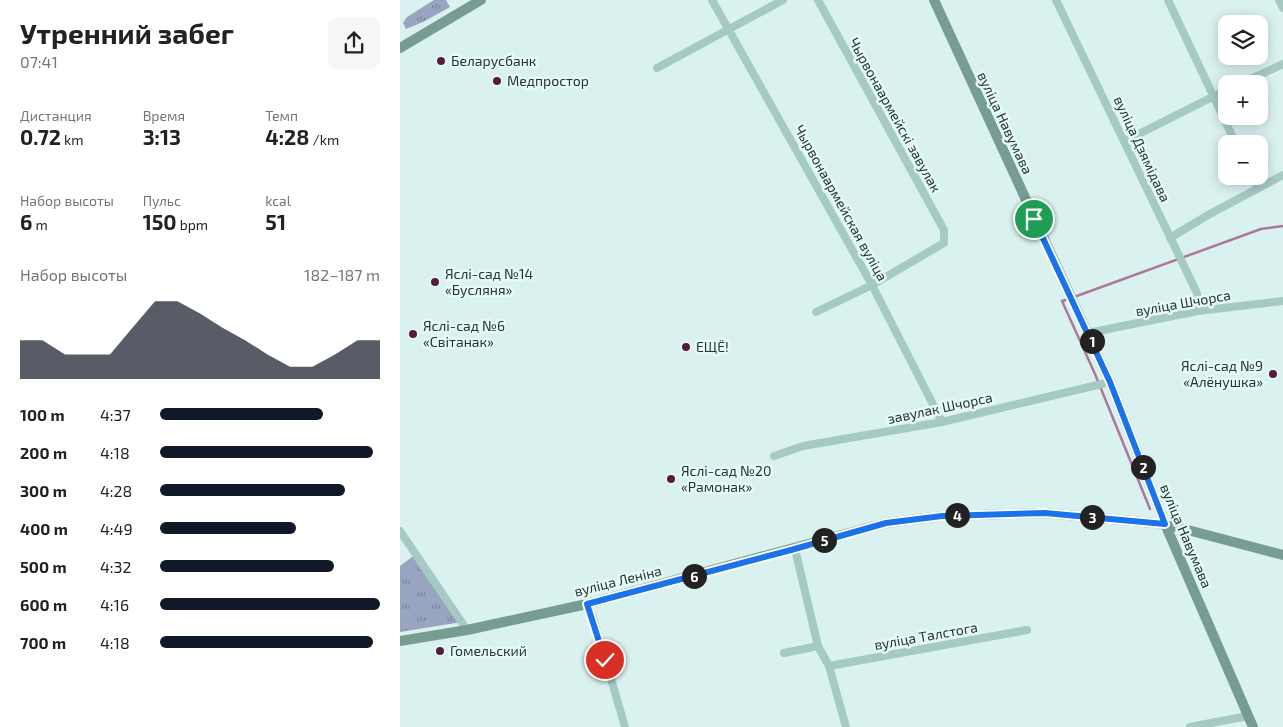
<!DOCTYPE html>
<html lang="ru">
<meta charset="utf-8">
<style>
:root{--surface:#fff;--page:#f6f6f6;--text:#222;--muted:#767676;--accent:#111827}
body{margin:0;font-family:"Exo 2",sans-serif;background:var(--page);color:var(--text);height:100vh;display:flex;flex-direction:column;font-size:19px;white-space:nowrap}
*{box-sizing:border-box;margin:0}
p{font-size:16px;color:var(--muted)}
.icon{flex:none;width:28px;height:28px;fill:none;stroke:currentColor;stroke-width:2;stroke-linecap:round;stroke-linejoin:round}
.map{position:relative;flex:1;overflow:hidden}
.drawer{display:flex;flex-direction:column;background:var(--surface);width:400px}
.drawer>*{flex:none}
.fabs{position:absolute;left:818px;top:15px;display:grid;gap:10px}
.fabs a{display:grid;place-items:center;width:50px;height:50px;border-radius:10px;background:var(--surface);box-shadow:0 2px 12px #0003;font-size:25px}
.pin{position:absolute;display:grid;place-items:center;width:42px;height:42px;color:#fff;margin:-21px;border:2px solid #fff;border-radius:50%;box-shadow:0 1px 5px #0007}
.km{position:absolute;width:25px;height:25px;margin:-12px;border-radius:50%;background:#222;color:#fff;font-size:14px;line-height:25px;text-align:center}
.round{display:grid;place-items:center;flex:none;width:52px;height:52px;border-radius:10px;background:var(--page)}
.summary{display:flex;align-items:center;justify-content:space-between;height:85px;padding:0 20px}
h1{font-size:28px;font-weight:700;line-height:38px}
.figures{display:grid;grid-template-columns:repeat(3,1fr);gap:8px;height:85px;padding:5px 20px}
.figures div{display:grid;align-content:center}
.figures b{font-size:21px;font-weight:700}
.figures small{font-size:14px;font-weight:400}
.figures p{font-size:14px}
.chart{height:140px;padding:10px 20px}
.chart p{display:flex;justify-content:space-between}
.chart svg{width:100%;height:90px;margin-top:5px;fill:var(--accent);opacity:.7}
ul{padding:0 20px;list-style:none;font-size:16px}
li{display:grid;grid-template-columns:80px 60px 1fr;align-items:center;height:38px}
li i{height:12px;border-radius:6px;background:var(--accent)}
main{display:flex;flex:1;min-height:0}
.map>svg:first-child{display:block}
</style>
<main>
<section class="drawer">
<div class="summary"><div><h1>Утренний забег</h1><p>07:41</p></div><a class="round"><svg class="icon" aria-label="share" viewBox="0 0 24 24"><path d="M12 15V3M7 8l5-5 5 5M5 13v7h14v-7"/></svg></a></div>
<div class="figures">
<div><p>Дистанция</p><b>0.72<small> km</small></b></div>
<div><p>Время</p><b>3:13</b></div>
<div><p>Темп</p><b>4:28<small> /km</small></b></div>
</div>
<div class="figures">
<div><p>Набор высоты</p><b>6<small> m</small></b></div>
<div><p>Пульс</p><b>150<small> bpm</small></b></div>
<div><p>kcal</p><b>51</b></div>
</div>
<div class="chart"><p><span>Набор высоты</span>182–187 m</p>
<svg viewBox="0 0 160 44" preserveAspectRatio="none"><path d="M0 44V25L10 25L20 32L30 32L40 32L50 19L60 6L70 6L80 12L90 19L100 25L110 32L120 38L130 38L140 32L150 25L160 25V44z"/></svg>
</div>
<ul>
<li><b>100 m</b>4:37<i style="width:74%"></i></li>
<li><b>200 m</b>4:18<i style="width:97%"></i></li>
<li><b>300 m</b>4:28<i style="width:84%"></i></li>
<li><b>400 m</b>4:49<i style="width:62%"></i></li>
<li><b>500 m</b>4:32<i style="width:79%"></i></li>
<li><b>600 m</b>4:16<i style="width:100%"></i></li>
<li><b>700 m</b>4:18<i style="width:97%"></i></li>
</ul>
</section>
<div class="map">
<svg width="883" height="727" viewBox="0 0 883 727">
<defs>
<pattern id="grass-tufts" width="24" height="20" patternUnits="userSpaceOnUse" patternTransform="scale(1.25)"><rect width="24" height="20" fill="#99a5c0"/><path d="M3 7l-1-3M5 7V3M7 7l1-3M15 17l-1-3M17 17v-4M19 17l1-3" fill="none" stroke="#7d879c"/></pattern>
</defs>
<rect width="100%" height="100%" fill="#d9f1ef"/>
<g fill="url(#grass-tufts)">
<polygon points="34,0 46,0 50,7 23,22 6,29 3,23 7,17"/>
<polygon points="16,554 62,622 0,632 0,566"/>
</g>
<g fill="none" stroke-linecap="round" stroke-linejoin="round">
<g stroke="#ae7898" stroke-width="2.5">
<polyline points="674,297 861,229 883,226"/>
<polyline points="669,299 662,301 695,374 750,509"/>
</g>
<g stroke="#a5c9c3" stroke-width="8">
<polyline points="312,0 472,285 542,422"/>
<polyline points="656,0 797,293 798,311"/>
<polyline points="768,0 836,144"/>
<polyline points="879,0 883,8"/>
<polyline points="257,68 383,0"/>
<polyline points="840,84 883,64"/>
<polyline points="725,141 826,90"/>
<polyline points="852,176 858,187"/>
<polyline points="770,238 808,215 883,175"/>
<polyline points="416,312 472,285 544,243 544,230 418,0"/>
<polyline points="688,333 798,311 883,301"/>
<polyline points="374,456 403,446 542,422 710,382"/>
<polyline points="0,531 67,630"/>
<polyline points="395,549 418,646 429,666 446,727"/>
<polyline points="187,604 193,617 225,727"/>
<polyline points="384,653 418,646"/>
<polyline points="429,666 627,630"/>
<polyline points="790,727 848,716"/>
</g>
<g stroke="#779c92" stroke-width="10">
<polyline points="534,0 710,382 765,524 853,727"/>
<polyline points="0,48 81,0"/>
<polyline points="0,641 67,630 187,604 486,523 542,516 645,513 765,524 883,555"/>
</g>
</g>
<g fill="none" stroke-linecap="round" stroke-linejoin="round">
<defs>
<polyline id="route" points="205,660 187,604 391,550 486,523 542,516 645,513 765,524 710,382 634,219"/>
</defs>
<use href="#route" stroke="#fff" stroke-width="10"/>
<use href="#route" stroke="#1a73e8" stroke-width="6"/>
</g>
<g fill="#561c3d" stroke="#e5f9f7" stroke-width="2">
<circle cx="41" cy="61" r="5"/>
<circle cx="97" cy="81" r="5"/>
<circle cx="35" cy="282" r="5"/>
<circle cx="13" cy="334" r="5"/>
<circle cx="286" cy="347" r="5"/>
<circle cx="873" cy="374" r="5"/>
<circle cx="271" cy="479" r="5"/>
<circle cx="40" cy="651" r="5"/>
</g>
<g text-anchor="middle" stroke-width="5" stroke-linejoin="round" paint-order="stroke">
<g font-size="14" fill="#273530" stroke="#e5f9f7" text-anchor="start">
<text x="51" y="66">Беларусбанк</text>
<text x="107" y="86">Медпростор</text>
<text x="45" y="279">Яслі-сад №14<tspan x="45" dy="16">«Бусляня»</tspan></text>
<text x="23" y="331">Яслі-сад №6<tspan x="23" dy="16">«Світанак»</tspan></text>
<text x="296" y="352">ЕЩЁ!</text>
<text x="863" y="371" text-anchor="end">Яслі-сад №9<tspan x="863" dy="16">«Алёнушка»</tspan></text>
<text x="281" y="476">Яслі-сад №20<tspan x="281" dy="16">«Рамонак»</tspan></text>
<text x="50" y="656">Гомельский</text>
</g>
<g font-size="14" fill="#273530" stroke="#e5f9f7">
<text transform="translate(495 115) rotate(61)" y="5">Чырвонаармейскі завулак</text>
<text transform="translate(605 123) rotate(65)" y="5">вуліца Навумава</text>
<text transform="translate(742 149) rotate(65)" y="5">вуліца Дзямідава</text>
<text transform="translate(441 203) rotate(61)" y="5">Чырвонаармейская вуліца</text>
<text transform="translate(783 303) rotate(-10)" y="5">вуліца Шчорса</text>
<text transform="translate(540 408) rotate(-12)" y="5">завулак Шчорса</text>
<text transform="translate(786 536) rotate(67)" y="5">вуліца Навумава</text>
<text transform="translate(218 581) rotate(-14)" y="5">вуліца Леніна</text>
<text transform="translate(526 636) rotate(-10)" y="5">вуліца Талстога</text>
</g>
</g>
</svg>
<div class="fabs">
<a><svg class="icon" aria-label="layers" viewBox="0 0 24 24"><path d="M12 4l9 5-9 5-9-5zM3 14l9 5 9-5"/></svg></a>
<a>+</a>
<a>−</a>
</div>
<div class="pin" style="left:634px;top:219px;background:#1e9e55"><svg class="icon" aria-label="arrive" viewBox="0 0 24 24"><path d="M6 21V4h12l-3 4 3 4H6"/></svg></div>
<div class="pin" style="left:205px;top:660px;background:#d93025"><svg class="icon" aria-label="check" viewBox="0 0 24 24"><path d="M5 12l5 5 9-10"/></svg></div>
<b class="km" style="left:692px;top:341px">1</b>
<b class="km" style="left:743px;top:467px">2</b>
<b class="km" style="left:692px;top:517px">3</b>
<b class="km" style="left:557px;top:515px">4</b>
<b class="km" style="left:424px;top:540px">5</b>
<b class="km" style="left:294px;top:576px">6</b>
</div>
</main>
